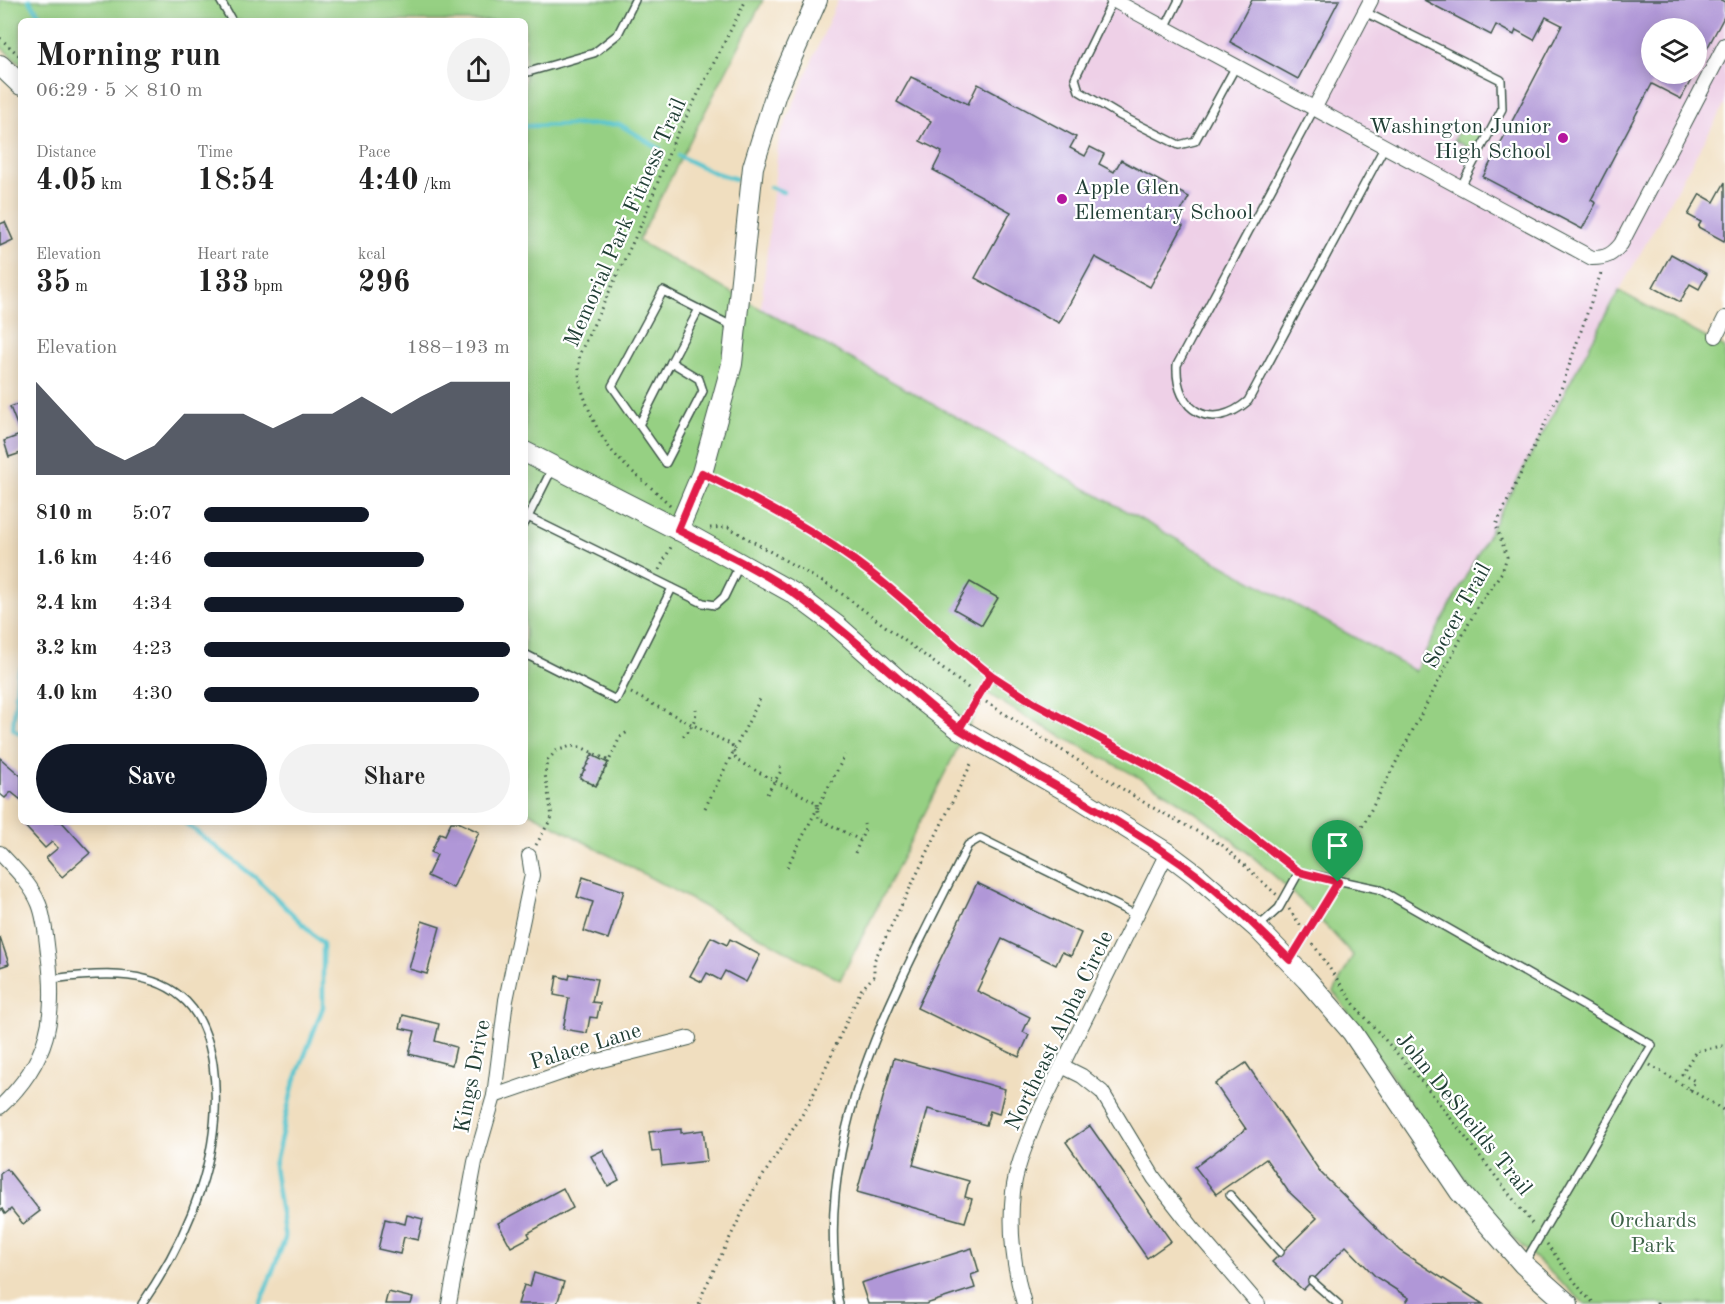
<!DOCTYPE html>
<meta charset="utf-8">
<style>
:root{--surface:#fff;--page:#f2f2f2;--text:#222;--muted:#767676;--accent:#111827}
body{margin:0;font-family:"Old Standard TT",serif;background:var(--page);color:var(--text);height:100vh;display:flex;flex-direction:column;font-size:22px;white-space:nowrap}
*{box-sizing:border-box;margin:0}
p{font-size:20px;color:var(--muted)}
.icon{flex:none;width:33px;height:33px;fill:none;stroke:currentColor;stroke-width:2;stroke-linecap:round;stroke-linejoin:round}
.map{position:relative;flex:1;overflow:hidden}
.side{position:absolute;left:18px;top:18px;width:510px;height:807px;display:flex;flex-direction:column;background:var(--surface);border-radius:9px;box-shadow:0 3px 15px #0003}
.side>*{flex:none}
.controls{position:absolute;left:1641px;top:18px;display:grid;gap:12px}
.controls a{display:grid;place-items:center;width:66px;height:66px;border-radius:50%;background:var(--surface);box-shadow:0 3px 15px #0003;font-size:30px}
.pin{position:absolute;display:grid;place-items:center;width:51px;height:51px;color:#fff;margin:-62px -26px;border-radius:50% 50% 50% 0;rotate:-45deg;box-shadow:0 0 6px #0007}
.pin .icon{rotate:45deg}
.round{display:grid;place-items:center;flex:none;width:63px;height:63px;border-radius:32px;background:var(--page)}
.overview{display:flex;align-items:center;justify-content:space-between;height:102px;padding:0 18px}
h1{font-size:33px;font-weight:800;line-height:45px}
.figures{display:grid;grid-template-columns:repeat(3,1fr);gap:9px;height:102px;padding:6px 18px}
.figures div{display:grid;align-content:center}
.figures b{font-size:30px;font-weight:800}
.figures small{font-size:16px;font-weight:400}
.figures p{font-size:16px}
.chart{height:168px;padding:12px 18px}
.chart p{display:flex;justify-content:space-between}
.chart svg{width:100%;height:108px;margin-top:6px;fill:var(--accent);opacity:.7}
.primary-button{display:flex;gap:12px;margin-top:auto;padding:12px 18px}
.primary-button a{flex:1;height:69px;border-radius:36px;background:var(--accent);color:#fff;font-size:24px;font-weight:800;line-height:69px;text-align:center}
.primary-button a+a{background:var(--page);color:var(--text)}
ul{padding:0 18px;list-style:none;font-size:20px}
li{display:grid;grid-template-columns:96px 72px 1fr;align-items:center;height:45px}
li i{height:15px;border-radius:8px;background:var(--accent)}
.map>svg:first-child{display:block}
</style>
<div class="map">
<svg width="1725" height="1304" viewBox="0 0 1725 1304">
<rect width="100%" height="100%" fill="#fff"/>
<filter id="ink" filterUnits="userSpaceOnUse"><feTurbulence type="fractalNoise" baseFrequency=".0167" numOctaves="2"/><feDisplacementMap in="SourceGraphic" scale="12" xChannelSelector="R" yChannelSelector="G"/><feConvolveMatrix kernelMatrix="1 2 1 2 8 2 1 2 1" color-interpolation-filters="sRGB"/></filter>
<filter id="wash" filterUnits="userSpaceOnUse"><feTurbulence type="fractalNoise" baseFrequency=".008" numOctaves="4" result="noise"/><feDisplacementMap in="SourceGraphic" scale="24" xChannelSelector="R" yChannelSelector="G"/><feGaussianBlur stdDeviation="1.35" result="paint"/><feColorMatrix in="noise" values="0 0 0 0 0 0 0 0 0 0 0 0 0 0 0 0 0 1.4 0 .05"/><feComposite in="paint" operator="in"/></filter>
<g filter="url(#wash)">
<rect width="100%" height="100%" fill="#f0debf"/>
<path fill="#eed0e7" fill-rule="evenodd" d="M838,0h887v104l-106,187 -204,380 -654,-362 18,-171zM1652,28h44v46h-44z"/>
<g fill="#96d083" stroke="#5a865c" stroke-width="1.5">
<path d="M0,0h763l-125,241 777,430 204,-380 106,57v956h-140l-71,-65 -64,-78 -116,-169 19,-37c-56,-62 -117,-119 -189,-163 -58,-35 -122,-62 -178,-100l-146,288 -315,-170v-789h-504v44l-21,-19z"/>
<polygon points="1463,122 1484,132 1474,151 1454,140"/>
</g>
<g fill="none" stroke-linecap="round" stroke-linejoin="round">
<g stroke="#58c5ce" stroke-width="4.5">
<polyline points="29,0 44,21"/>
<polyline points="525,126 619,124 660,149"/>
<polyline points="679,156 715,173 736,179"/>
<polyline points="770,187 783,192"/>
<polyline points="21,668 18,672 13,729 21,734"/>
<polyline points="184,822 256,878 323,944 323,1007 293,1086 274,1167 285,1239 260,1304"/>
</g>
</g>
<g id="blocks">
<g fill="#b097d7">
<polygon points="1252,0 1339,0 1298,79 1230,42"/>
<polygon points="1424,0 1721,0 1725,2 1725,15 1696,69 1696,28 1652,28 1652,74 1694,74 1681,99 1652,84 1591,200 1596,203 1582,229 1483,177 1562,25 1546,17 1534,40 1516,30 1514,35 1496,25 1491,35"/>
<polygon points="911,77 968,104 978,84 1076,137 1070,148 1085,156 1090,147 1104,154 1099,164 1114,172 1121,160 1189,197 1175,222 1183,226 1150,287 1095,257 1059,323 975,278 1011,212 933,170 942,152 920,141 931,121 897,102"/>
<polygon points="1725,182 1725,239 1724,241 1698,227 1701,222 1688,215 1700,194 1714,202"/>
<polygon points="5,222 13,240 0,246 0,224"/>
<polygon points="1671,254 1707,274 1699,289 1690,284 1680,302 1653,287"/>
<polygon points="21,403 21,435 10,407"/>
<polygon points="20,435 21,453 9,457 4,441"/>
<polygon points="970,582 998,598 982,625 954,609"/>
<polygon points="592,755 608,763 596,786 580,778"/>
<polygon points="0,758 21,776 21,800 11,792 5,798 0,794"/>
<polygon points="21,822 62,822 90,853 62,877 46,858 58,848 52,842 45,848"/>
<polygon points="451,822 458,822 479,832 453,888 427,876 437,855 431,852 440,833 445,835"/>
<polygon points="583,877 624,891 608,939 584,931 593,902 577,897"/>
<polygon points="977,883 1081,933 1071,956 1062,952 1056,965 1002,939 977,991 1030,1017 1023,1032 1029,1035 1019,1057 917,1008"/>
<polygon points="422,921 440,927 427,974 409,969"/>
<polygon points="0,937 9,964 0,967"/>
<polygon points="711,937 727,945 730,939 760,955 746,982 725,971 720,980 707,973 702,982 690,976"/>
<polygon points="570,974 597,979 592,1002 600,1003 597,1018 590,1017 587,1033 563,1029 569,998 554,995 557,976 569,979"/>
<polygon points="403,1015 439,1024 435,1041 456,1047 452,1065 409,1054 415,1031 400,1028"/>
<polygon points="894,1058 1005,1089 999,1114 990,1111 986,1125 928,1109 913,1165 969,1181 965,1197 972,1199 965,1222 857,1192"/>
<polygon points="1246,1063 1321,1173 1400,1251 1483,1304 1405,1304 1409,1298 1376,1277 1346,1246 1303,1290 1272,1262 1317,1218 1288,1191 1266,1159 1216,1194 1195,1167 1246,1129 1215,1084"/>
<polygon points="1090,1126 1171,1241 1147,1258 1066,1142"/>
<polygon points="681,1129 681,1133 703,1130 707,1161 662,1166 660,1151 652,1152 649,1132"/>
<polygon points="603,1150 619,1180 608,1186 591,1156"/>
<polygon points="7,1169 40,1211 23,1224 11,1209 5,1214 2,1209 0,1211 0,1174"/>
<polygon points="563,1188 573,1208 528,1233 530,1237 511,1247 498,1223"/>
<polygon points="407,1215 423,1219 418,1240 404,1237 400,1254 378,1249 385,1219 405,1224"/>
<polygon points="972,1248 979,1272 971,1275 975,1288 926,1304 868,1304 861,1283"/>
<polygon points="534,1273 564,1282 557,1304 518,1304 524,1285 530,1287"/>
<polygon points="388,1292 413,1298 411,1304 385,1304"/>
</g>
</g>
</g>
<g filter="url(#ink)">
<use href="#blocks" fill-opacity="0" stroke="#3e5549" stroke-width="1.5"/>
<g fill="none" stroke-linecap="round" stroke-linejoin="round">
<defs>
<g id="lane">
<polyline points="220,0 232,21"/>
<polyline points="1113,0 1075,78 1079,91 1119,115 1179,145 1195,141 1236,66"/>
<polyline points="1365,12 1501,80 1502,109 1460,188"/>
<polyline points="1165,28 1179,0"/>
<polyline points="525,73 594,53 618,34 635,0"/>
<path d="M1314,109l-137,256c-2,47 35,67 71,36l137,-255"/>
<polyline points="671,362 699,309"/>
<polyline points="639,425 671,362 699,379 703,391 666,463 612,386 663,291 734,327"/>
<polyline points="704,475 766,505 821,538 872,574 991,675 1034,703 1149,765 1201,797 1299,872 1379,889 1652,1045 1525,1262"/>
<polyline points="528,517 703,603 715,605 724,597 740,564"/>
<polyline points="525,523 552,469"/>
<polyline points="525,654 616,700 672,588"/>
<polyline points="960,727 991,675"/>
<polyline points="1258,927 1279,908 1299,872"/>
<polyline points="1291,959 1338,882"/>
<path d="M52,979c40,-5 95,-11 128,17 21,16 29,43 33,68 12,86 -23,171 -71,240"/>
<polyline points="1230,1195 1280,1252"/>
<polyline points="1312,1281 1338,1304"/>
<path d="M839,1304c-4,-16 -4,-33 -5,-50 -9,-148 71,-280 134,-409l12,-7 156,77"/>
</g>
<g id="street">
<path d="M1113,0l479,258c14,0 20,-3 29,-14l104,-199"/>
<polyline points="1314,109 1371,0"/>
<polyline points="1716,336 1725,318"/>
<path d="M0,853c14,15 31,31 39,51 6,15 7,34 9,49 9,64 1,108 -48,154"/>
<polyline points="1062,1066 1082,1076 1102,1092 1154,1178 1192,1227 1258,1304"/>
<polyline points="494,1096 590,1063 689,1038"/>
<polyline points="449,1304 475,1162 494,1096 506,1000 532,875 529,856"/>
<path d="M1024,1304c-10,-35 -15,-75 -11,-112 3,-26 15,-52 24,-76l130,-263"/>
</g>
<g id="secondary">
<polyline points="0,65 21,85"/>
<polyline points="525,452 696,539 793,593 836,625 916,696 959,729 1079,798 1167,853 1195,874 1257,928 1307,980 1352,1032 1460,1192 1523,1264 1568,1304"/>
<polyline points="678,530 702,473 732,364 753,167 776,93 817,0"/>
</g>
</defs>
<use href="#lane" stroke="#3e5549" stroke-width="10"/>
<use href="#street" stroke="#3e5549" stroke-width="16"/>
<use href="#secondary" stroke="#3e5549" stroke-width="22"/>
<g stroke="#3e5549" stroke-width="3" stroke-dasharray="1.5 4.5" stroke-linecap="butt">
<polyline points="0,38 21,57"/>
<path d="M670,505c-39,-38 -61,-43 -82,-98 -8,-21 -11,-30 -8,-54l62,-130 31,-80 73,-143"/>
<polyline points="710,528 728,527 838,591 971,690"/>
<polyline points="659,570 672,545"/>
<polyline points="631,693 732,745 736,760 817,803 819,819 860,840"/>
<polyline points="986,702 1148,805 1222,845 1277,895"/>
<path d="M683,736c7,-4 14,-19 13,-27"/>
<polyline points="593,753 580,778 596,786 609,761"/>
<polyline points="767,794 781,771 780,766"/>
<polyline points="705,808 761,697"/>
<polyline points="536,845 552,817 545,774 547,761 556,751 571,746 581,747 609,761 620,737 629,731"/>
<polyline points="855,853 865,829 864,824"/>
<polyline points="787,867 845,755"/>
<polyline points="1340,869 1479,604 1502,572 1507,557 1496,525 1560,392 1602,270"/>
<polyline points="1289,909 1301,926"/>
<polyline points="1313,944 1356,1007 1425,1085 1534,1226"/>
<polyline points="1650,1065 1725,1111"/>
<polyline points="1690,1090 1695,1081 1682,1074 1696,1051 1722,1046 1725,1049"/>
<polyline points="1547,1244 1584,1294 1595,1304"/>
<polyline points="699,1304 704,1290 752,1193 809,1104 861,990 874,976 874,961 971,764"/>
<polyline points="1657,1304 1657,1302"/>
</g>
<use href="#lane" stroke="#fff" stroke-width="7"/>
<use href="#street" stroke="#fff" stroke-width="14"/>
<use href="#secondary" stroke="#fff" stroke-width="20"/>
</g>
</g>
<g fill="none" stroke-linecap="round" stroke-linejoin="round" filter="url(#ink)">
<defs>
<path id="route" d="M1338,882l-39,-10 -97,-75 -53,-32 -115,-62 -43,-28 -32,54c-56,-43 -106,-94 -164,-135 -36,-25 -78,-44 -117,-64l24,-57c59,29 118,60 170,101 41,32 78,69 119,101l-32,54c68,43 140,78 207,124 46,30 86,69 124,107l48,-78"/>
</defs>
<use href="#route" stroke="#fff" stroke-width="12"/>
<use href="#route" stroke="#e11d48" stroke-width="8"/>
</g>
<g fill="#b5179e" stroke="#fff" stroke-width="2">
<circle cx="1563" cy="138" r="6"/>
<circle cx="1062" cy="199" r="6"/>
</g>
<g text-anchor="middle" stroke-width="4.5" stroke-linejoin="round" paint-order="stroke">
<g font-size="22" fill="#1f3d34" stroke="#fff" text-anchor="end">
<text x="1551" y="133">Washington Junior<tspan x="1551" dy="25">High School</tspan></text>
<text x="1074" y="194" text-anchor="start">Apple Glen<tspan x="1074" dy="25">Elementary School</tspan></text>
</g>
<g font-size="22" fill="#1f3d34" stroke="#fff">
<text transform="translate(624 222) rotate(-66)" y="8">Memorial Park Fitness Trail</text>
<text transform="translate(1456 615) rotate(-61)" y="8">Soccer Trail</text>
<text transform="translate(1058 1030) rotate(-64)" y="8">Northeast Alpha Circle</text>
<text transform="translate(585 1045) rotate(-17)" y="8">Palace Lane</text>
<text transform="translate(471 1076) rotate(-79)" y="8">Kings Drive</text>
<text transform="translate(1465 1113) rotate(51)" y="8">John DeSheilds Trail</text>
</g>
<g font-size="22" fill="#3d6248" stroke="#fff">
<text x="1653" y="1227">Orchards<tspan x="1653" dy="25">Park</tspan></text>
</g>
</g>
</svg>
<div class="controls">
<a><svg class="icon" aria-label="layers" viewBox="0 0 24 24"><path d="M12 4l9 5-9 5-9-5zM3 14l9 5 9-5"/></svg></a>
</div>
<div class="pin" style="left:1338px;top:882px;background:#1e9e55"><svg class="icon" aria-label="arrive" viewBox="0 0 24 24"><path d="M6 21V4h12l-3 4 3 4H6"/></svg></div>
<section class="side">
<div class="overview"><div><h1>Morning run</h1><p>06:29 · 5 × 810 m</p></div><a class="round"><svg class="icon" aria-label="share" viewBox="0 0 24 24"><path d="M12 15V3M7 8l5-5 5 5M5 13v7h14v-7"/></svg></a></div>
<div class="figures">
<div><p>Distance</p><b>4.05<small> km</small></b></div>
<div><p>Time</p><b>18:54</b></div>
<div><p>Pace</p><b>4:40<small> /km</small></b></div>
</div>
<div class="figures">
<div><p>Elevation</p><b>35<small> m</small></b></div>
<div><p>Heart rate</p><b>133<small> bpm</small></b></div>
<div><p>kcal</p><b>296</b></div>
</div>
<div class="chart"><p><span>Elevation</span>188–193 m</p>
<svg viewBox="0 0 160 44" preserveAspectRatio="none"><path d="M0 44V6L10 19L20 32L30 38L40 32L50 19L60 19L70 19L80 25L90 19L100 19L110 12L120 19L130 12L140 6L150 6L160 6V44z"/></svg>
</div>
<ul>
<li><b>810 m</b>5:07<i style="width:54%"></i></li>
<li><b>1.6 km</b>4:46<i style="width:72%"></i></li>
<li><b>2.4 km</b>4:34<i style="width:85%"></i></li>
<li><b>3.2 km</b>4:23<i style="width:100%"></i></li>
<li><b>4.0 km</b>4:30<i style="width:90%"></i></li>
</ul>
<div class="primary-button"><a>Save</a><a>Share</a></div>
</section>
</div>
